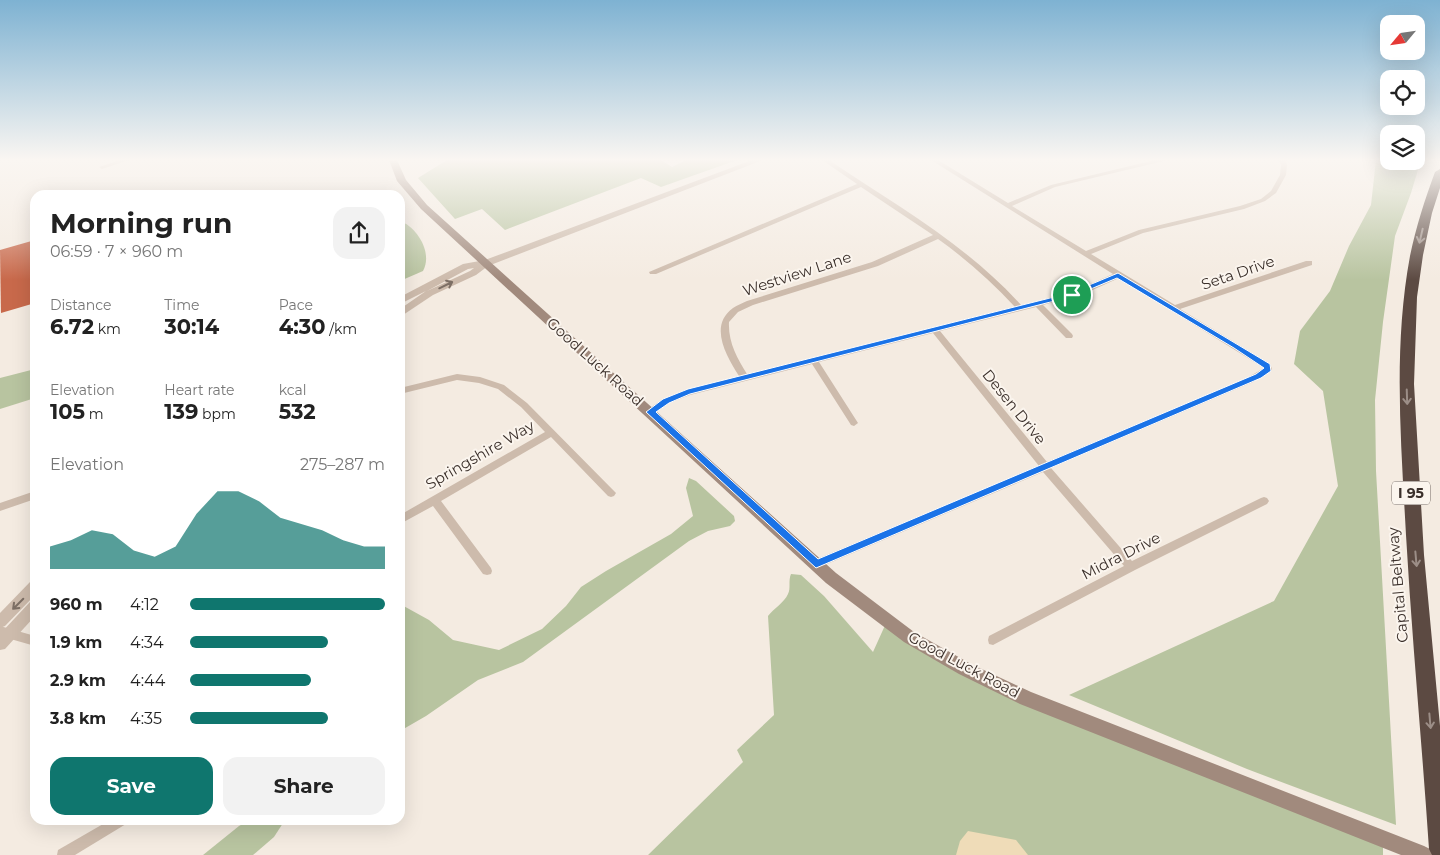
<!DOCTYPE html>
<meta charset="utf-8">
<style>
:root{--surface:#fff;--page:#f2f2f2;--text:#222;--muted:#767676;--accent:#0f766e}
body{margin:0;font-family:Montserrat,sans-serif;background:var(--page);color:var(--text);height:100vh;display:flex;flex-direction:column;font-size:19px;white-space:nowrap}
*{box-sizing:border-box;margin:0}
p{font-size:16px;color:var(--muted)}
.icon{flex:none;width:28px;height:28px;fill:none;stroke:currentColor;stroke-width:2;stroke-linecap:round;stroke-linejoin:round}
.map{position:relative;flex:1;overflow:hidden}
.side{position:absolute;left:30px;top:190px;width:375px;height:635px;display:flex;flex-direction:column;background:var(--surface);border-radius:15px;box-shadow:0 5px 20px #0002}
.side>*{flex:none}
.needle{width:32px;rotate:241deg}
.tools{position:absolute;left:1380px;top:15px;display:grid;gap:10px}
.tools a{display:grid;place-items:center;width:45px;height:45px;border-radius:10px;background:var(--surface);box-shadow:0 5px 20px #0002;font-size:25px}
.pin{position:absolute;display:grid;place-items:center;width:42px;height:42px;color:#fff;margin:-21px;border:2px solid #fff;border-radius:50%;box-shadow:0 1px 5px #0007}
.round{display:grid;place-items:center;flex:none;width:52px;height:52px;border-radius:15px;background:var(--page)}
.head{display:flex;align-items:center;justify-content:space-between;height:85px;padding:0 20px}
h1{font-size:28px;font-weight:700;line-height:38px}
.stats{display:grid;grid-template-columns:repeat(3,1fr);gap:8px;height:85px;padding:5px 20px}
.stats div{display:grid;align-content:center}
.stats b{font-size:21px;font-weight:700}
.stats small{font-size:14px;font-weight:400}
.stats p{font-size:14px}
.chart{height:140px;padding:10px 20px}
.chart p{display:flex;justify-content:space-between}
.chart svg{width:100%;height:90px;margin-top:5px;fill:var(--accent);opacity:.7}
.action{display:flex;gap:10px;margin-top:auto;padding:10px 20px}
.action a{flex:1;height:58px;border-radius:15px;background:var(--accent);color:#fff;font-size:20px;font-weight:700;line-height:58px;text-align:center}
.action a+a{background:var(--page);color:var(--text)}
ul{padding:0 20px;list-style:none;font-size:16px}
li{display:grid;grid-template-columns:80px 60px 1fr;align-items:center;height:38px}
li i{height:12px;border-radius:6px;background:var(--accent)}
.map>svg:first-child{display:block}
</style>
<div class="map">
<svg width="1440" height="855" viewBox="0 0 1440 855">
<rect width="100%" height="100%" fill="#f4ebe1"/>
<g fill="#b8c4a0">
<polygon points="447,160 661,160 672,167 686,160 737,160 661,187 641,178 505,230 482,209 455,219 418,178"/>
<polygon points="1376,160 1421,160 1411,193 1395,236 1383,322 1375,400 1376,471 1396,825 1247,769 1069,695 1274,601 1338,486 1323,391 1294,364 1300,331 1330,291 1349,246 1371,205"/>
<path d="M400,221c17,6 33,32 23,50l-23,10z"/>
<polygon points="35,369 35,398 0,409 0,378"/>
<polygon points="689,478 696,481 734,516 735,521 730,526 708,531 689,541 523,662 478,680 426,716 400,731 400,604 429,620 453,640 499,650 542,629 566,606 581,587 606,571 671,534 693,516 686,488"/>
<path d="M791,574l10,1 23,21 49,56 14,-31 78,48 418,170v16h-735l95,-93 -6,-12 37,-35 -6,-99c6,-8 16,-13 20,-22 3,-6 0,-13 3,-20z"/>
<polygon points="250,820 285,820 274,837 253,855 203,855 239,826"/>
</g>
<polygon fill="#efdcb8" points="968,831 1016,840 1028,855 956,855 960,841"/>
<polygon fill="#c8694b" points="35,240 35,303 1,313 0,250"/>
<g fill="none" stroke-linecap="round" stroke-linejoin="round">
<g fill="#cdbbac" fill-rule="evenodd">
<polygon points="120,160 129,160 102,169 99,167"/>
<path d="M822,160h7c68,46 137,84 193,146l60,-18 31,-14 -182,-114h7l70,43 43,-18 104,-25h10l-1,1 -109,26 -43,19 74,45 53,-21 101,-24 21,-7 10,-8 9,-16 1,-10 -2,-5h6l2,5 -1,10 -10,18 -11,8 -21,8 -101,24 -52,21 84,51 131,-44h6v4l-132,44 90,55 2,5 -1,2 -18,11 -202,86 81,93 129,-63 3,-1 3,1 2,3 -2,3 -132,66 -142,75 -4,-1 -1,-4 1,-4 135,-70 -81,-94 -223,95 -4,1 -4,-1 -1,-3 1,-3 227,-95 -106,-133 -114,29 39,61 -4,3 -3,-1 -39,-61 -122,31 -21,8 -16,11h-6l-1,-2 1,-2 16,-11 22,-9 54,-14c-12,-19 -31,-50 -6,-68 4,-3 10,-5 14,-7l125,-39 61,-27 -72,-48 -205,87h-6l-1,-2 208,-88zM938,239c28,20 54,43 77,68l-268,67c-10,-16 -19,-32 -18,-52l9,-10 15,-7 125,-39zM1119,278l145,90 -17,10 -200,84 -107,-131 96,-24 30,31h6l1,-2 -1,-2 -29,-29 45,-13z"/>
<polygon points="457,374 480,377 504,385 527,403 616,493 614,496 611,497 608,496 551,437 441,501 491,568 492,571 491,574 487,575 483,574 433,506 400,524 400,515 545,432 521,407 498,389 479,383 457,380 400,394 400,388"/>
<polygon points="35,491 35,499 0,511 0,503"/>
<polygon points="0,626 35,636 35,646 0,636"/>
<polygon points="110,820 128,820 126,824 75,855 57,855 58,850"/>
</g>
<g fill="#cdbbac" fill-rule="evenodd">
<path d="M752,160h11l-275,106 -12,9 -43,20 -33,22v-8l26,-18 -26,13v-7l63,-33 22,-4zM474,268l-4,3 -43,20 41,-22z"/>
<polygon points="35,580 35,595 5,626 0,628 0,613 30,582"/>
<polygon points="35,600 35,616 5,649 0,650 0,634 30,602"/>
</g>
<polygon fill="#a18a7d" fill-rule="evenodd" points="389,160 397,160 406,180 427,205 836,573 914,632 971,664 1031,692 1424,846 1430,849 1433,855 1401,855 1020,704 959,674 904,642 826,583 421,209 397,181"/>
<path fill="#5c4a42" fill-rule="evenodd" d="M1440,169v19l-8,25 -9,42 -6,42 -3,87 10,171 16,171v129h-8l-3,-6c-7,-105 -17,-209 -23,-314 -5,-93 -13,-187 4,-279 6,-29 15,-57 25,-84z"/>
</g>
<defs><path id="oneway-shaft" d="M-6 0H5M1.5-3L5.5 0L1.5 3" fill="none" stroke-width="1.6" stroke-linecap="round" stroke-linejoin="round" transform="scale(1.25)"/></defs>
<g stroke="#9c8e87">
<use href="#oneway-shaft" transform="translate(1421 236) rotate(103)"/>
<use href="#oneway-shaft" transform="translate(1407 397) rotate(88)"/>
<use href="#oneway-shaft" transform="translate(1416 559) rotate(85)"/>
<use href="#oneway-shaft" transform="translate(1430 721) rotate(85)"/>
</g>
<g stroke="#7d6f65">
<use href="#oneway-shaft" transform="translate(446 285) rotate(-26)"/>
<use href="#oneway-shaft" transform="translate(18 604) rotate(135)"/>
</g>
<linearGradient id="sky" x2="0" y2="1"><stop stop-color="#7eb2d2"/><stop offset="0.57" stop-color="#faf6f2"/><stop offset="1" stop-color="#faf6f2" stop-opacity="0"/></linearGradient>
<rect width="1440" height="280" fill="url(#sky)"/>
<path fill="#1a73e8" stroke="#fff" fill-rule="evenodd" d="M1118,273l152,91 1,7 -10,7 -445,190 -170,-156 17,-13 25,-10 382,-96zM1117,278l117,70 30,20 -8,6 -438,185 -162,-147 13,-9 21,-9 384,-98z"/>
<g text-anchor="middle" stroke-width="4" stroke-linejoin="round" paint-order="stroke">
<rect fill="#fbf5ee" stroke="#756b66" stroke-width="1" x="1392" y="481.5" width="38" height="23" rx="4"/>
<g font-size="14" font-weight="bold" fill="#3b302b">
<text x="1411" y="498">I 95</text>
</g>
<g font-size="15" fill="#3b302b" stroke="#fbf5ee">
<text transform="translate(1238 273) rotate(-19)" y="5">Seta Drive</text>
<text transform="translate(797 274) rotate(-18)" y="5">Westview Lane</text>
<text transform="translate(595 362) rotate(42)" y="5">Good Luck Road</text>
<text transform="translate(1014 407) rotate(51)" y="5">Desen Drive</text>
<text transform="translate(480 455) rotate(-30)" y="5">Springshire Way</text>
<text transform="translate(1121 556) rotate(-27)" y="5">Midra Drive</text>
<text transform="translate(1398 585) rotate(-95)" y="5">Capital Beltway</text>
<text transform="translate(964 665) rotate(28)" y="5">Good Luck Road</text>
</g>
</g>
</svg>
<div class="tools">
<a><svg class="needle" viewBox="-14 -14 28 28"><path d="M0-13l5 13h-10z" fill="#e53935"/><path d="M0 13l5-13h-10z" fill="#767676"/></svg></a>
<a><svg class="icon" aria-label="locate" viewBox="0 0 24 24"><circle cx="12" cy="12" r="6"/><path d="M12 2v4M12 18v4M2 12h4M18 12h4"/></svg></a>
<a><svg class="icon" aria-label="layers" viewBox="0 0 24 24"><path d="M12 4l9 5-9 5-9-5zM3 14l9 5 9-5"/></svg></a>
</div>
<div class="pin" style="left:1072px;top:295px;background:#1e9e55"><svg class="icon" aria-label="arrive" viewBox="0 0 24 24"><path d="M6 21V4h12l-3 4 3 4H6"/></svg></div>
<section class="side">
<div class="head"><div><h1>Morning run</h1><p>06:59 · 7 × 960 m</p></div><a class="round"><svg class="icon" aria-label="share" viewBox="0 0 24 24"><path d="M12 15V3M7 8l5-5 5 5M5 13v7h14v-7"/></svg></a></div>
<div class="stats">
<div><p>Distance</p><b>6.72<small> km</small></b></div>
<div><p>Time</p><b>30:14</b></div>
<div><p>Pace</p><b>4:30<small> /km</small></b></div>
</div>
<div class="stats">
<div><p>Elevation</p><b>105<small> m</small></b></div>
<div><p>Heart rate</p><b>139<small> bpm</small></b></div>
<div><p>kcal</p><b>532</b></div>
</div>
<div class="chart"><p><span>Elevation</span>275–287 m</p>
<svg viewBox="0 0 160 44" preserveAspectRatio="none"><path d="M0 44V33L10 30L20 25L30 27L40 35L50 38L60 33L70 17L80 6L90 6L100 11L110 19L120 22L130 25L140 30L150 33L160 33V44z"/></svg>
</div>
<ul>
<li><b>960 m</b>4:12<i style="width:100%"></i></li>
<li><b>1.9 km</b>4:34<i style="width:71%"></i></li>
<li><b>2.9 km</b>4:44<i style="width:62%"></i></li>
<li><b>3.8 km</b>4:35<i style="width:71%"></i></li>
</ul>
<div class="action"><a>Save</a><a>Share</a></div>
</section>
</div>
